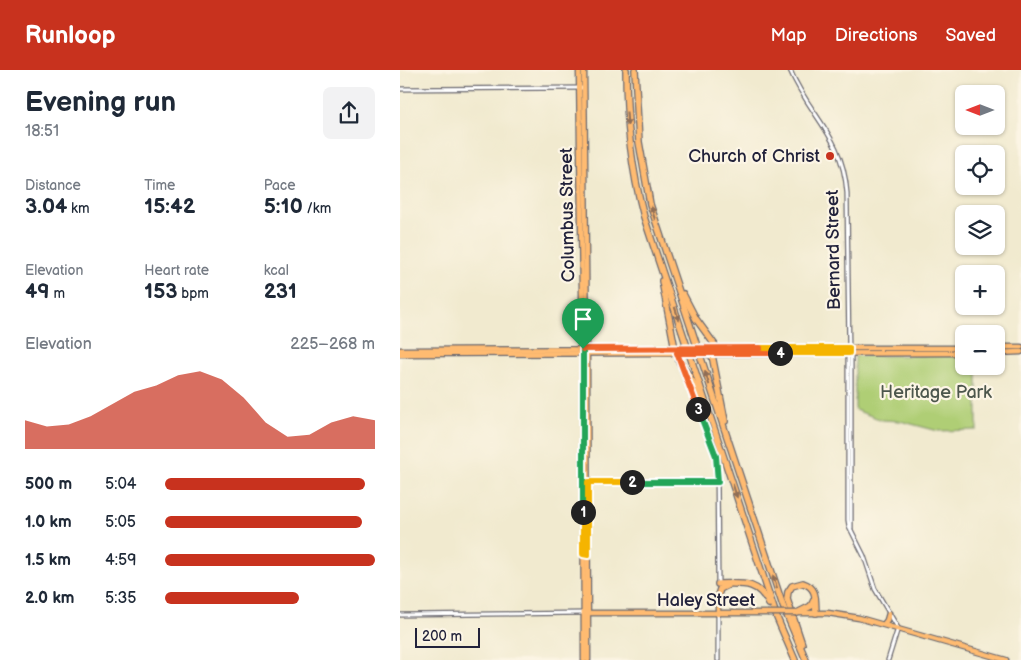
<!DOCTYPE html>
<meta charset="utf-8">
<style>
:root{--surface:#fff;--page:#f2f2f3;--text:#1f2937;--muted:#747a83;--accent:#c8321e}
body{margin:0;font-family:"Balsamiq Sans",sans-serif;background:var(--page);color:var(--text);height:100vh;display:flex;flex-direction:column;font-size:19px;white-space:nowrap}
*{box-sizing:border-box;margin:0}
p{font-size:16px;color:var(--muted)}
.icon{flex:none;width:28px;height:28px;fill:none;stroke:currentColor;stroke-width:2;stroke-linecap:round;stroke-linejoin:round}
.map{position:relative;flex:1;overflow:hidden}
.panel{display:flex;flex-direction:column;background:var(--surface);width:400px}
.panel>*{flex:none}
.needle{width:32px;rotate:270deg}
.tools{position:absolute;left:555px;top:15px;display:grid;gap:10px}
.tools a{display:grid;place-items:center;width:50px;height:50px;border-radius:8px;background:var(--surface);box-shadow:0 1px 4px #0004;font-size:25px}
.scale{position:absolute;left:15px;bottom:12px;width:65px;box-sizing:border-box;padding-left:5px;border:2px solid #22223b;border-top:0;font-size:14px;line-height:18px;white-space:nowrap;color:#22223b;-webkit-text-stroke:4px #fcf5e5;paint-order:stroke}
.pin{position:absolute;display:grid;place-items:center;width:42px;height:42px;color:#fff;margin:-51px -21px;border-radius:50% 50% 50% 0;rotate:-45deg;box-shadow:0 0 5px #0007}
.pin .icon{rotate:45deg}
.km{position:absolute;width:25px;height:25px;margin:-12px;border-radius:50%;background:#222;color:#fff;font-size:14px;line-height:25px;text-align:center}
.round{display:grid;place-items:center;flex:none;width:52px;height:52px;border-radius:8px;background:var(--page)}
.head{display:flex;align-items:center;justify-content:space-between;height:85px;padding:0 25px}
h1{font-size:28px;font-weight:800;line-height:38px}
.figures{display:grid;grid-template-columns:repeat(3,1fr);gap:8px;height:85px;padding:5px 25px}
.figures div{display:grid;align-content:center}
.figures b{font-size:21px;font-weight:800}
.figures small{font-size:14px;font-weight:400}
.figures p{font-size:14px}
.chart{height:140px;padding:10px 25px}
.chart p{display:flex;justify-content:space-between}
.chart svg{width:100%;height:90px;margin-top:5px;fill:var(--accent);opacity:.7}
ul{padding:0 25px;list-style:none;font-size:16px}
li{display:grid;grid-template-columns:80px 60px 1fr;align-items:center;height:38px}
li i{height:12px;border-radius:6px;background:var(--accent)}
header{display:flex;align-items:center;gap:30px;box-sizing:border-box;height:70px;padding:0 25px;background:var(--accent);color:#fff}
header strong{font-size:24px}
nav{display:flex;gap:28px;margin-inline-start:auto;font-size:18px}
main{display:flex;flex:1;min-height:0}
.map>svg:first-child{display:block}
</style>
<header>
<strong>Runloop</strong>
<nav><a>Map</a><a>Directions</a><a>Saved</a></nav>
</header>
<main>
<section class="panel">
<div class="head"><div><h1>Evening run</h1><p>18:51</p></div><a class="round"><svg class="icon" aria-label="share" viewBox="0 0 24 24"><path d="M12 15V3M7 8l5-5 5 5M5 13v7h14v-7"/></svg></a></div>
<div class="figures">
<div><p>Distance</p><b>3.04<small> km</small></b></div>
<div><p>Time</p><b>15:42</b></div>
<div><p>Pace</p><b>5:10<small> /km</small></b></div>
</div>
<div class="figures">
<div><p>Elevation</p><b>49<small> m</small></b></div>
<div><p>Heart rate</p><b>153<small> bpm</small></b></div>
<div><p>kcal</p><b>231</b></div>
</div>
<div class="chart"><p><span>Elevation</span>225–268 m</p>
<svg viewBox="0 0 160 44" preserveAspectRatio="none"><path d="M0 44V30L10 33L20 32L30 28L40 22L50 16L60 13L70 8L80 6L90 10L100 19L110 31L120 38L130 37L140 31L150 28L160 30V44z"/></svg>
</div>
<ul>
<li><b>500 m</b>5:04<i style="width:95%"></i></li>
<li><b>1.0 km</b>5:05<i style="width:94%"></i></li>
<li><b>1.5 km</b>4:59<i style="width:100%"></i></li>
<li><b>2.0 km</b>5:35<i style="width:64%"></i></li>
</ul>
</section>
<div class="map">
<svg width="621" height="590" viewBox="0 0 621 590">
<rect width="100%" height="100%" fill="#fcf5e5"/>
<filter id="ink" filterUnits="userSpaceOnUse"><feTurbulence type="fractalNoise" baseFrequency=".02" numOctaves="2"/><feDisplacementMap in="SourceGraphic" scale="10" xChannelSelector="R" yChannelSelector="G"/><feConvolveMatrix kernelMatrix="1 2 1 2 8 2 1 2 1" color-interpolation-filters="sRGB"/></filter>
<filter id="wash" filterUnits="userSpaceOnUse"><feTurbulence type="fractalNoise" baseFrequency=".0096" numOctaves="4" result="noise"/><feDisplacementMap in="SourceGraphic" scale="20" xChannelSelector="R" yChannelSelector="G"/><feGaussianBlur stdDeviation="1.12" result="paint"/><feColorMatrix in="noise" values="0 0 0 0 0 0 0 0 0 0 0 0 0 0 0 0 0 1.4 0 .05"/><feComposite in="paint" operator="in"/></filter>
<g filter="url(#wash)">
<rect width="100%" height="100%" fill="#f1eacf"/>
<polygon fill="#afce75" stroke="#687858" points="564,285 564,296 577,296 577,360 538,361 500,351 482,350 455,340 455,286"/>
</g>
<g filter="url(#ink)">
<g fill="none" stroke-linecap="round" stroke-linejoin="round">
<defs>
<g id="minor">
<path d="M390,0c20,47 53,66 57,123l2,160 -1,4v163l1,6 15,30 11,33 23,39 -10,32"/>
<polyline points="0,19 184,18"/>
<polyline points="449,284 451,287 451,458"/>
<polyline points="282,300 314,377 317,391 318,514"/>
<polyline points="186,412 318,412"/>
<polyline points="318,544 318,590"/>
<polyline points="0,545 185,543"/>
</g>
<g id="major">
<polyline points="179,0 183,298 184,590"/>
<polyline points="184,0 187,283 188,590"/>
<polyline points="596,277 621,277"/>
<polyline points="306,278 564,278"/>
<polyline points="0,280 283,279"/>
<polyline points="596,283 621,282"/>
<polyline points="0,284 284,283"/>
<polyline points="310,284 564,283"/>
<polyline points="188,543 367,543"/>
<polyline points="399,543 428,543 459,548 606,590"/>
<polyline points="318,544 318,525"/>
<polyline points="484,554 487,550 489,543"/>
</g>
<g id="highway">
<path d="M226,0c0,50 5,98 18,147l133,401 18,42"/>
<polyline points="235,0 239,72 250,134 383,536 406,590"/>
<polyline points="262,211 275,279"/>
<polyline points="283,224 296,249 315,275 315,278 308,284"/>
<polyline points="311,280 325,351"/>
<polyline points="279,291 295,315 302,330"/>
<path d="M318,514c23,0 40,-4 51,20"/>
<polyline points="318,525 320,519 328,515"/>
<polyline points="397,543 411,536 415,528"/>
<path d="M402,574l-15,-45 1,-7 4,-6 11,-3c15,5 12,17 13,30"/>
</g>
</defs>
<use href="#minor" stroke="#6a686f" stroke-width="5.5"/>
<use href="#major" stroke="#6a686f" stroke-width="7"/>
<use href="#highway" stroke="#6a686f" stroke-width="8"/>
<use href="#minor" stroke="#fff" stroke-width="3"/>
<use href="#major" stroke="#ffbb71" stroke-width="4.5"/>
<use href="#highway" stroke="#ffbb71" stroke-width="5.5"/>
<defs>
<g id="major-bridge">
<polyline points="283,279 306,278"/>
<polyline points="284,283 306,284"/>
<polyline points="367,543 397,543"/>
</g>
</defs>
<use href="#major-bridge" stroke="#6a686f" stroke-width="7" stroke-linecap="butt"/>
<use href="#major-bridge" stroke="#ffbb71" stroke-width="4.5"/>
</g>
<defs><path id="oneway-solid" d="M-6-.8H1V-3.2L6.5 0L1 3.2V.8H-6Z" transform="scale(1.25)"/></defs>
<g fill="#906e56">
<use href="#oneway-solid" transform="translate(227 49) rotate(86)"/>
<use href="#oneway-solid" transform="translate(253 143) rotate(-106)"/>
<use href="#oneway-solid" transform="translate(277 244) rotate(72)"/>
<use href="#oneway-solid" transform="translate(307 308) rotate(-108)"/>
<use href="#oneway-solid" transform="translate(335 421) rotate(72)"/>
<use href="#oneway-solid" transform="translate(375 512) rotate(-108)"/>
</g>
</g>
<g fill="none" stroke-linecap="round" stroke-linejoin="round" filter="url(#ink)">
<defs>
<polyline id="split-1" points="183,279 183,442"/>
<polyline id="split-2" points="183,442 183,484 188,485 188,412 232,412"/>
<polyline id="split-3" points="232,412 318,412 316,386 298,339"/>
<polyline id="split-4" points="298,339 277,283 380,283"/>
<polyline id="split-5" points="360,278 449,278 449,283 380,283"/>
<polyline id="split-6" points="183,279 360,278"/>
</defs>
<use href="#split-1" stroke="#fff" stroke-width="10"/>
<use href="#split-2" stroke="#fff" stroke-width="10"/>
<use href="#split-3" stroke="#fff" stroke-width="10"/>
<use href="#split-4" stroke="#fff" stroke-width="10"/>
<use href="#split-5" stroke="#fff" stroke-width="10"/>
<use href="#split-6" stroke="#fff" stroke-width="10"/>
<use href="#split-1" stroke="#22a559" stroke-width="6"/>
<use href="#split-2" stroke="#f5b400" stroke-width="6"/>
<use href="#split-3" stroke="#22a559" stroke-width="6"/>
<use href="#split-4" stroke="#f0652b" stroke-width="6"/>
<use href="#split-5" stroke="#f5b400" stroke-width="6"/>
<use href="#split-6" stroke="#f0652b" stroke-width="6"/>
</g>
<circle fill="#c8321e" stroke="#fcf5e5" stroke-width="2" cx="430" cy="86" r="5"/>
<g text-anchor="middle" stroke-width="4.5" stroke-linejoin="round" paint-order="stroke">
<g font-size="18" fill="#22223b" stroke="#fcf5e5" text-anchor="end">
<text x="420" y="92">Church of Christ</text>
</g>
<g font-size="18" fill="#22223b" stroke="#fcf5e5">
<text transform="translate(167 145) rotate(-91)" y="6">Columbus Street</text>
<text transform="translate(433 180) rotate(-91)" y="6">Bernard Street</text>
<text x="306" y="536">Haley Street</text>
</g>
<g font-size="18" fill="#4c564c" stroke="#fcf5e5">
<text x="536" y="328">Heritage Park</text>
</g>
</g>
</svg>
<div class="tools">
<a><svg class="needle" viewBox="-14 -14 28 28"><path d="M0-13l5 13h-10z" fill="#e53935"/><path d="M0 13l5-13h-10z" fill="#747a83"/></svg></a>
<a><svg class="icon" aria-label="locate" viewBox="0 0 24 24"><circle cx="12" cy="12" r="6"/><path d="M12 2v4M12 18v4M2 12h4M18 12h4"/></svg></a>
<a><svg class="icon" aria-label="layers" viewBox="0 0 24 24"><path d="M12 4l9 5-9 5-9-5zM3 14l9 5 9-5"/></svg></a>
<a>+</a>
<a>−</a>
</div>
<div class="scale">200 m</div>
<div class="pin" style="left:183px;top:279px;background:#1e9e55"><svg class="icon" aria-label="arrive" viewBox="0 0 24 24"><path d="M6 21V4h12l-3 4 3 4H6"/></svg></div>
<b class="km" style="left:183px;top:442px">1</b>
<b class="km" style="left:232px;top:412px">2</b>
<b class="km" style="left:298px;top:339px">3</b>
<b class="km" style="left:380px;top:283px">4</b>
</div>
</main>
